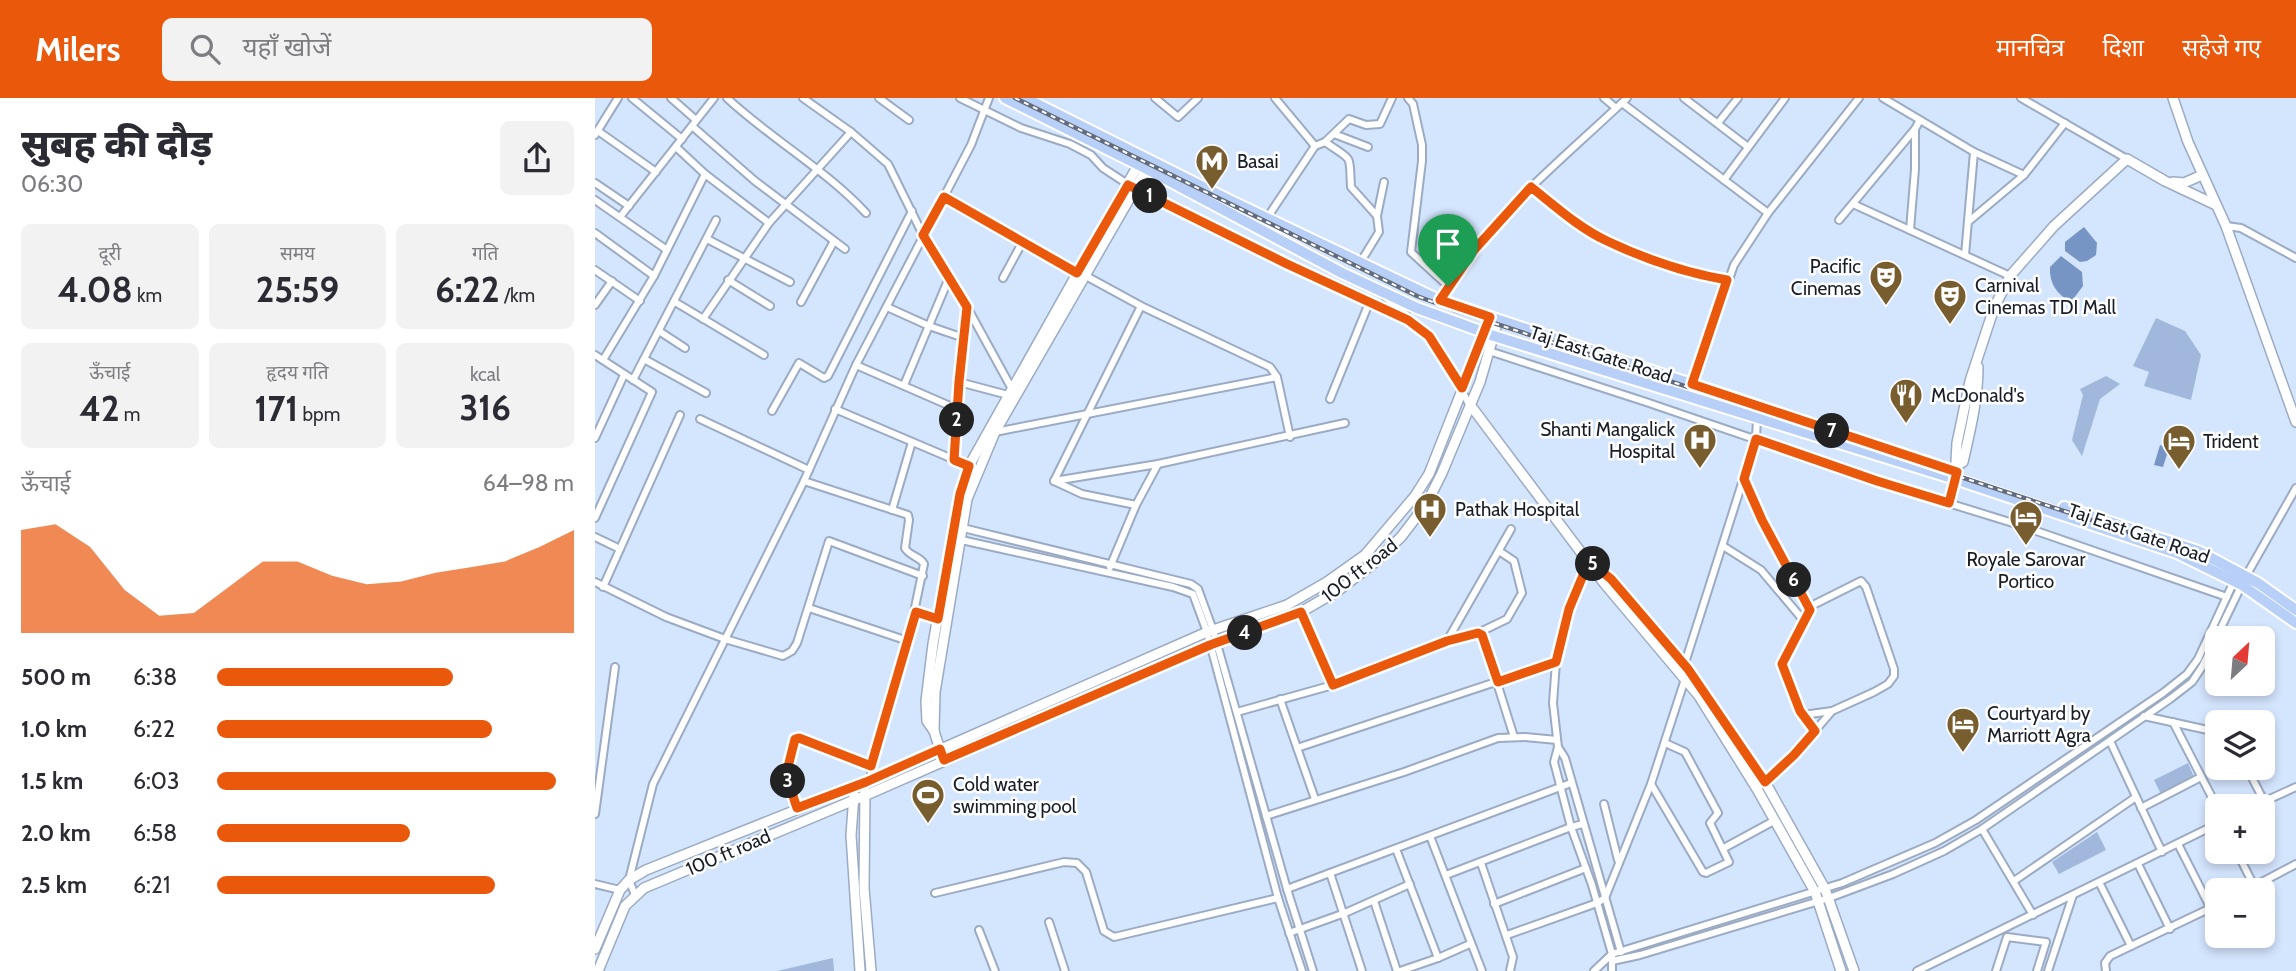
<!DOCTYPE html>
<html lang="hi">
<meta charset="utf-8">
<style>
:root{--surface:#fff;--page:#f2f2f3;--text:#2b2b33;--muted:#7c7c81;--accent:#ea580c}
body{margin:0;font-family:Cabin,"Noto Sans Devanagari",sans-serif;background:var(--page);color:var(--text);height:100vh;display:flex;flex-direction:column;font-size:26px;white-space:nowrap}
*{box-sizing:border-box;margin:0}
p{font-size:23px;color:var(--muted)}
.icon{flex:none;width:38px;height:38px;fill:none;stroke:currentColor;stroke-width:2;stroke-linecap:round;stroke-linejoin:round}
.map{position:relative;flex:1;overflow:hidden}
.side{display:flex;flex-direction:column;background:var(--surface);width:595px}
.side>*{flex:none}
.needle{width:46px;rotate:26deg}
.tools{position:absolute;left:1610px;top:528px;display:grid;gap:14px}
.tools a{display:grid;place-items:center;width:70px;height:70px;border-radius:10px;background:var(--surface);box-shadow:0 4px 10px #0003;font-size:35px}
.pin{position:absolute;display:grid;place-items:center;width:60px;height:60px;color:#fff;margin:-72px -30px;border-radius:50% 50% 50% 0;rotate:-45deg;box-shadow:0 0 7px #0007}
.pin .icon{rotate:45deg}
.km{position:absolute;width:35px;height:35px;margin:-18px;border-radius:50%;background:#222;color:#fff;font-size:19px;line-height:35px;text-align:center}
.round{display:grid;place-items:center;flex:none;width:74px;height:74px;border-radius:10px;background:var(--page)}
.overview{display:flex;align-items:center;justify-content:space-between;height:119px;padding:0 21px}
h1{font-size:38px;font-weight:800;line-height:52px}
.metrics{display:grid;grid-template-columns:repeat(3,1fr);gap:10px;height:119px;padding:7px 21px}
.metrics div{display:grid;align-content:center;border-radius:10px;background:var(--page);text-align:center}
.metrics b{font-size:35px;font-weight:800}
.metrics small{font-size:19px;font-weight:400}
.metrics p{font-size:19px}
.chart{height:196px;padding:14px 21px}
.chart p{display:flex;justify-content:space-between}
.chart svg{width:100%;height:126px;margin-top:7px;fill:var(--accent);opacity:.7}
ul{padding:0 21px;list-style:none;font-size:23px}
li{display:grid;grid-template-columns:112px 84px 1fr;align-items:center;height:52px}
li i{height:18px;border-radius:9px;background:var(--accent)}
header{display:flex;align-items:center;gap:42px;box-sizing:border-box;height:98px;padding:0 35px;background:var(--accent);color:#fff}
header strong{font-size:33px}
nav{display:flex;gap:38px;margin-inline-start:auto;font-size:24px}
.search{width:490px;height:63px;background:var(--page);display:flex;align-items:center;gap:18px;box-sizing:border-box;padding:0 24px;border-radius:10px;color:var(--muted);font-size:26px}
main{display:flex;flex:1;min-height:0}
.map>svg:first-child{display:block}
</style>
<header>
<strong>Milers</strong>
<div class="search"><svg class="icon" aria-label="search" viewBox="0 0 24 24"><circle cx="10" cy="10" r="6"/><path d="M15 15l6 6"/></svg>यहाँ खोजें</div>
<nav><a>मानचित्र</a><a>दिशा</a><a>सहेजे गए</a></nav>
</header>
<main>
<section class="side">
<div class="overview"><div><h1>सुबह की दौड़</h1><p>06:30</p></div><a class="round"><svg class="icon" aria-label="share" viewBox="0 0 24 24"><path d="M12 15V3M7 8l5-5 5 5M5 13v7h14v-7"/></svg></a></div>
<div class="metrics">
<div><p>दूरी</p><b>4.08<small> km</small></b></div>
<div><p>समय</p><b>25:59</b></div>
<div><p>गति</p><b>6:22<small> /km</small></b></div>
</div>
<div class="metrics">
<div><p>ऊँचाई</p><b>42<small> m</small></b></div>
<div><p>हृदय गति</p><b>171<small> bpm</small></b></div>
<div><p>kcal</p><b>316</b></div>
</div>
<div class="chart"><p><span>ऊँचाई</span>64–98 m</p>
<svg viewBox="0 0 160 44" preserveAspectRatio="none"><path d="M0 44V8L10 6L20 14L30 29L40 38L50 37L60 28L70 19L80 19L90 24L100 27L110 26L120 23L130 21L140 19L150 14L160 8V44z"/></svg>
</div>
<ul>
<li><b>500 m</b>6:38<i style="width:66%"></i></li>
<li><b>1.0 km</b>6:22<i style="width:77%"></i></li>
<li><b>1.5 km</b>6:03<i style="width:95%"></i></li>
<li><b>2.0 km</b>6:58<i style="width:54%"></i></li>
<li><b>2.5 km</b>6:21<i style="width:78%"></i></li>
</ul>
</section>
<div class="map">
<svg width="1701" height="873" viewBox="0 0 1701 873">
<rect width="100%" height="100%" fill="#d4e5fe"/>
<g fill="#a1b8dc">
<polygon points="1561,220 1590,233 1606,257 1596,302 1549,288 1554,274 1538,268"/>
<polygon points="1511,278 1525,286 1505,301 1487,358 1477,342 1488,297 1485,291"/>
<polygon points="1593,665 1599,679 1566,696 1559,682"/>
<polygon points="1502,734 1511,752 1464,776 1457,764"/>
<polygon points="238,860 239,873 182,873"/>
</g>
<g fill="#7695c5">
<polygon points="1489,129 1502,145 1501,157 1492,163 1485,164 1470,153 1470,144"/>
<path d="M1466,158l21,16 1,14 -12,16c-14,-7 -22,-19 -21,-35z"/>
<polygon points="1565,347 1574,350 1568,369 1559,367"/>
</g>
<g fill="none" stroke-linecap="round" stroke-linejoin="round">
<defs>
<g id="street">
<polyline points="37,0 87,41"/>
<polyline points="76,0 101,22"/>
<path d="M132,0c44,41 98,71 139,115"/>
<polyline points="208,0 256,34 293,66 328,137 372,209 417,291"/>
<polyline points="284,0 314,22"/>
<polyline points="365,0 426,30 475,46 496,57 508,70 540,91 692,166 813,222 834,238 846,254 875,308"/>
<polyline points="560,0 583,19 603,0"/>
<polyline points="680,0 720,48"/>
<polyline points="813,0 818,6 827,47 827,63 816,154 853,188"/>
<polyline points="1009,0 1021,10"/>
<polyline points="1089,0 1153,49"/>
<polyline points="1288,0 1379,54 1370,157"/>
<polyline points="1426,0 1532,61"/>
<polyline points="1027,5 1173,115"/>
<polyline points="1123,25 1143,0"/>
<polyline points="97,28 160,83 250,151"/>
<polyline points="3,33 61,74"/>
<polyline points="739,36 773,49"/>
<polyline points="0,37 23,0"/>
<path d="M730,44c29,20 24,11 26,45l26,29"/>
<polyline points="81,49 110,76 174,125"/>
<polyline points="1379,54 1429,77"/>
<polyline points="1129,82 1190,0"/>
<polyline points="0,85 34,108"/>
<path d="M936,89c24,19 48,41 76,54 38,18 79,32 120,39"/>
<polyline points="349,99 483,175"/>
<polyline points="0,102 72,152"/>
<polyline points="1258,106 1415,178"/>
<polyline points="25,119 119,0"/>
<polyline points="672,120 720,48 730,44 754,21 771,27 785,26 797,0"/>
<polyline points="1244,122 1320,31 1325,22"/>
<polyline points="1373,124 1429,77 1470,25"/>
<polyline points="1631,128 1646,130 1701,160"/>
<polyline points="1315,132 1320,71 1320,31"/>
<polyline points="0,135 59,178"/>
<polyline points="112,141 195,184"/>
<polyline points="765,165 784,134 782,118 789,84"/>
<polyline points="0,172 45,203"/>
<polyline points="491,178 546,208 675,269 682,279 695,339"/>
<polyline points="408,180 427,145"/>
<polyline points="133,182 175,208"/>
<polyline points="791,200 811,216 813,222"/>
<path d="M844,202c46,-80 122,-139 188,-202"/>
<polyline points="80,204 169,257"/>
<polyline points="206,204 239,143"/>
<polyline points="0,207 17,183"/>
<polyline points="292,209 334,228 369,240"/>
<polyline points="108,221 174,125 256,34"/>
<polyline points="64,233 90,250"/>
<polyline points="894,253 1051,304 1282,383 1421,426 1632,499"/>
<polyline points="0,257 57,294 0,420"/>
<polyline points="49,261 111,295"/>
<polyline points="8,262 59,178 110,76"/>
<polyline points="261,267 362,311"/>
<polyline points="38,282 121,122"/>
<polyline points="364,284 413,297"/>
<polyline points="1097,286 1139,167 1173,115 1264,0"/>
<polyline points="309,287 354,180"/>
<polyline points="735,301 774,205"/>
<polyline points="240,311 374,368"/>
<polyline points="177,313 204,265 229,280 233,278 317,113"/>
<polyline points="105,321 214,372"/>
<polyline points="400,334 682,279"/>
<polyline points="0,340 29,277"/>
<polyline points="359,362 364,284 372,211"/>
<polyline points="1149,381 1167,422 1215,512"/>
<path d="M209,383l104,34 1,5 -4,28c4,8 16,9 19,16l-16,77 -99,-33"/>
<polyline points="459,383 563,366 750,325"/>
<polyline points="459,383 546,208"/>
<polyline points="459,383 487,396 541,407"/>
<polyline points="1354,405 1360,381"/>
<polyline points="297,412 317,344"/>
<polyline points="364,429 596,486 603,491 618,532 692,791 718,873"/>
<polyline points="0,439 25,451"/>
<polyline points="362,441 578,489 598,496 612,534 683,800 707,873"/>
<polyline points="1128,448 1166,472 1209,523"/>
<polyline points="994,463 974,511 961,564 958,605 963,649 959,664 976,729 997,787 1017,856 1017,873"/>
<polyline points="515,469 541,407 563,366"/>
<polyline points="0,484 71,519 130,541 188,558 197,553 202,545 234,443 328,478"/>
<polyline points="8,489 85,317"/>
<polyline points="321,514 343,521"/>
<polyline points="706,514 738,587"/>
<polyline points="883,535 912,521 927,495 919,463 904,453"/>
<polyline points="852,543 916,431"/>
<polyline points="1089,568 1161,341 1162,319"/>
<polyline points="685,601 720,701"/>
<polyline points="642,614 738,587 777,570 852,543 883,535 887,537 919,639"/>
<polyline points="1208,617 1237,613"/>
<polyline points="1549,618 1622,634"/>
<polyline points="1578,624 1622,709"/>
<polyline points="1515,643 1567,754"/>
<polyline points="963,649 970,660 1026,854"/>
<polyline points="702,650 961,564"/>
<polyline points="1652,670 1669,703"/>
<polyline points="276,682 276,668 313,543"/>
<polyline points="1056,686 1108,774 1111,775 1134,764 1115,725 1123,715 1090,654 1070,645"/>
<polyline points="1168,686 1199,657 1237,613 1279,594 1293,586 1299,578 1299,571 1271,489 1266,483 1218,507 1187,566 1205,613 1220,633"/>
<polyline points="1009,706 1023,762"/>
<polyline points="1657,709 1701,689"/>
<polyline points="203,710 191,677 200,641 204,641 276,668"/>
<polyline points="1546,710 1606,679"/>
<polyline points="0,716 20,569"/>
<polyline points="671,718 809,674 903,640 930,639 962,642"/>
<polyline points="1387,731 1438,817"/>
<polyline points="835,738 887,873"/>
<polyline points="1583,746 1616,811"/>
<polyline points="1129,750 1175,725"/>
<polyline points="801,751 843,860"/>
<polyline points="1642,754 1659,788"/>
<polyline points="886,765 918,859 915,873"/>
<polyline points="1543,766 1575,831"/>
<polyline points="735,775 767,873"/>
<polyline points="851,777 976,729 988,726"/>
<polyline points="1419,783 1541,699"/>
<polyline points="1504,784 1536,848"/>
<polyline points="0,786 25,792"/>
<polyline points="692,791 976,685"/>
<polyline points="1650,793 1701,766"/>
<polyline points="340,795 469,764 482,765 491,774 509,833 519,839 683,800"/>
<polyline points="40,797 34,782 58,686 209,383 261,267 376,47 394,0"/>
<polyline points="779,803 802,873"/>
<polyline points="899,806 991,770"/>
<polyline points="454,824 470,873"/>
<polyline points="384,832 400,873"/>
<polyline points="694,835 750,815 815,786"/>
<polyline points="912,837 1002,805 1010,800 1056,686 1091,578"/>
<polyline points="1017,863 1045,857 1234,800 1298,776 1349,753 1387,731 1575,601 1597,584 1607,569 1651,478 1701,390"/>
<polyline points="805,873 843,860 875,846"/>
<polyline points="999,873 1017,856 1247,785 1340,745 1381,722 1568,595 1592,576 1603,561 1640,481"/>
<polyline points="1322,873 1622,726"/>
<polyline points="1401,873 1412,839 1451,844 1442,873"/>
<polyline points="1453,873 1478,797"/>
<polyline points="1511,873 1510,865 1515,858 1622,807"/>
</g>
<g id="secondary">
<polyline points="1578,0 1593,44 1631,128 1701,324"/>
<polyline points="1578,84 1589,85 1607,77"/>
<polyline points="876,308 1009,485 1104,598 1162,691 1220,794 1246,873"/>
<path d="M1363,367l5,-3c7,-31 15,-63 15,-95"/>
<polyline points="1360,381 1363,367 1361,363 1362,345 1375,283 1399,210 1415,178 1459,128 1532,61 1570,83 1621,107"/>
<polyline points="1001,468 1016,481 1093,571 1170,684 1230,791 1259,873"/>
<polyline points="339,633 340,594 372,401 400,334 555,65"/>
<polyline points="346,655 339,633 332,623 331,603 338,546 359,428 365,396 374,368 547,60"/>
<polyline points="270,693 269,790 276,873"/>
<polyline points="259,697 256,737 265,873"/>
<polyline points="0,851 25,792 34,782 51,772 271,684 612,534 692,507 732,484 770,457 820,398 834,376 896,219"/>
<polyline points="3,873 30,808 49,790 276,695 615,547 706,514 744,492 779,465 806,439 832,405 847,375 885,284 903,222"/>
</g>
<g id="primary">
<polyline points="410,0 552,71 747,175 822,210 899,238 1360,381 1582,455 1647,487 1701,525"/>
<polyline points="430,0 636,103 844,202 1334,365"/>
<polyline points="1469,409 1603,453 1663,485 1701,512"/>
</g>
</defs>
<use href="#street" stroke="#9babc3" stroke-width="10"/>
<use href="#secondary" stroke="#9babc3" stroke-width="12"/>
<use href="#primary" stroke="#fff" stroke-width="14"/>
<use href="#street" stroke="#fff" stroke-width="6"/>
<use href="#secondary" stroke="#fff" stroke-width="9"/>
<use href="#primary" stroke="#b8d0f7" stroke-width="10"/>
<defs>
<polyline id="rail" points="420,0 822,198 859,212 1569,446"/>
</defs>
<use href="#rail" stroke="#626c7c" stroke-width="4.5"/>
<use href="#rail" stroke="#fff" stroke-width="2" stroke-dasharray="5" stroke-linecap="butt"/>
</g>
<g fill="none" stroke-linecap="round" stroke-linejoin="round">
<defs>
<path id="route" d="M533,87l159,79 121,56 21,16 33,52 28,-71 -50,-17 34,-50 57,-63c24,19 48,41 76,54 38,18 79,32 120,39l-35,104 265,88 -8,31 -72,-22 -121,-42 -12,40 18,41 48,90 -28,54 18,47 15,20 -21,24 -29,27 -77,-113 -77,-90 -22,-18 -20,48 -13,53 -58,20 -16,-47 -4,-2 -31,8 -114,44 -32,-73 -91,33 -266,115 -4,-11 -74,33 -69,26 -11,-33 9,-36 4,-1 72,28 45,-154 22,7 22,-125 9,-28 -15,-6 5,-78 8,-75 -44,-72 21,-38 133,76z"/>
</defs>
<use href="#route" stroke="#fff" stroke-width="14"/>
<use href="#route" stroke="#ea580c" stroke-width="9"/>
</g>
<defs>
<symbol id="metro-pin" viewBox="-11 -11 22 30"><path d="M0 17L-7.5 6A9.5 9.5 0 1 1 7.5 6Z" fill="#785d2f" stroke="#fff"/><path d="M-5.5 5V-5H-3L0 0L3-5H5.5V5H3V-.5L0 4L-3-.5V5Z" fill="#fff"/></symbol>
<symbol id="theatre-pin" viewBox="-11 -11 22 30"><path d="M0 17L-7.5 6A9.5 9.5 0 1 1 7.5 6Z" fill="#785d2f" stroke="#fff"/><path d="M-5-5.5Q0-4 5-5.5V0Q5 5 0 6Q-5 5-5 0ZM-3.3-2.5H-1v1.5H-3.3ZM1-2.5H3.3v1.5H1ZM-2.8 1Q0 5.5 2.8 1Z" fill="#fff"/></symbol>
<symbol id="restaurant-pin" viewBox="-11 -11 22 30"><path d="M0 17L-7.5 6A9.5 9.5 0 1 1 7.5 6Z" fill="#785d2f" stroke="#fff"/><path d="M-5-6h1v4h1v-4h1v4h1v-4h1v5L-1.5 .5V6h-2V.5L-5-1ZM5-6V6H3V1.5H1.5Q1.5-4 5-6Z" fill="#fff"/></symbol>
<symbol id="hospital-pin" viewBox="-11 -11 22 30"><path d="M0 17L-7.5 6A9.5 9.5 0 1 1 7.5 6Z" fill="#785d2f" stroke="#fff"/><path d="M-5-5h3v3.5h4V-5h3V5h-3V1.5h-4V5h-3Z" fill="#fff"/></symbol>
<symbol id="hotel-pin" viewBox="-11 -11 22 30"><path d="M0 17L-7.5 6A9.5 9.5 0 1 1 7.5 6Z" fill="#785d2f" stroke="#fff"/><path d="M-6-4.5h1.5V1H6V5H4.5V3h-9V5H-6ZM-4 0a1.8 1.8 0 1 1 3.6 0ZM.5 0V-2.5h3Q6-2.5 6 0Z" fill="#fff"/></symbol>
<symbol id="stadium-pin" viewBox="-11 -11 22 30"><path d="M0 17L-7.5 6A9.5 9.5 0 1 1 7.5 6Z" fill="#785d2f" stroke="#fff"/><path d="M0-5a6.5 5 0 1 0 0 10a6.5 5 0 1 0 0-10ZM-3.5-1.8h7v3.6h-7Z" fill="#fff"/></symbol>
</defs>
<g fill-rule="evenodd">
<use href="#metro-pin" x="598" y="44" width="38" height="52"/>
<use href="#theatre-pin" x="1272" y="160" width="38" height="52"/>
<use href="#theatre-pin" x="1336" y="179" width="38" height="52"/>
<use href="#restaurant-pin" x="1292" y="278" width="38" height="52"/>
<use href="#hospital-pin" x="1086" y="323" width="38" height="52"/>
<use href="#hotel-pin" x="1565" y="324" width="38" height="52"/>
<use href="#hospital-pin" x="816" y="392" width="38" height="52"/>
<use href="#hotel-pin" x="1412" y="400" width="38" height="52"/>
<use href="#hotel-pin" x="1349" y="607" width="38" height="52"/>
<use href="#stadium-pin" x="314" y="678" width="38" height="52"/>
</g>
<g text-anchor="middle" stroke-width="5" stroke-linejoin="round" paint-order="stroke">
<g font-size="19" fill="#181e27" stroke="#fff" text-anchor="start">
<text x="642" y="70">Basai</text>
<text x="1266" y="175" text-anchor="end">Pacific<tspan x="1266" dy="22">Cinemas</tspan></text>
<text x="1380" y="194">Carnival<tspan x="1380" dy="22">Cinemas TDI Mall</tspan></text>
<text x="1336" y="304">McDonald's</text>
<text x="1080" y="338" text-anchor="end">Shanti Mangalick<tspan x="1080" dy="22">Hospital</tspan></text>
<text x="1608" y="350">Trident</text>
<text x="860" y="418">Pathak Hospital</text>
<text x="1431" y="468" text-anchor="middle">Royale Sarovar<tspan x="1431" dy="22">Portico</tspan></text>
<text x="1392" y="622">Courtyard by<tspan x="1392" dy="22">Marriott Agra</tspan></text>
<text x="358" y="693">Cold water<tspan x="358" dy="22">swimming pool</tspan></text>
</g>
<g font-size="19" fill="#181e27" stroke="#fff">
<text transform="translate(1006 256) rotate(18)" y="7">Taj East Gate Road</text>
<text transform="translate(1544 435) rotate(19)" y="7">Taj East Gate Road</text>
<text transform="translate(764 472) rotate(-38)" y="7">100 ft road</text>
<text transform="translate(133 754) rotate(-23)" y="7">100 ft road</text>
</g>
</g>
</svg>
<div class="tools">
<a><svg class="needle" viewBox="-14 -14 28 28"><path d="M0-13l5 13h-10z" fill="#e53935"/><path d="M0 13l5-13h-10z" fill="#7c7c81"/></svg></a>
<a><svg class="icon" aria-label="layers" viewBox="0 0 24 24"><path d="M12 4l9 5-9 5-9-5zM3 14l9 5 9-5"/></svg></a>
<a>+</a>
<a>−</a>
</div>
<div class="pin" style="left:853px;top:188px;background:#1e9e55"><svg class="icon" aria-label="arrive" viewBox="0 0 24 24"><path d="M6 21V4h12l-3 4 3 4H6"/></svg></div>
<b class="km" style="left:555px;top:98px">1</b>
<b class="km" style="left:362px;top:322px">2</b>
<b class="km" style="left:193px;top:683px">3</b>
<b class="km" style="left:650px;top:535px">4</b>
<b class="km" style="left:998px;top:466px">5</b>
<b class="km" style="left:1199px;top:482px">6</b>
<b class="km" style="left:1237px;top:333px">7</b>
</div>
</main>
